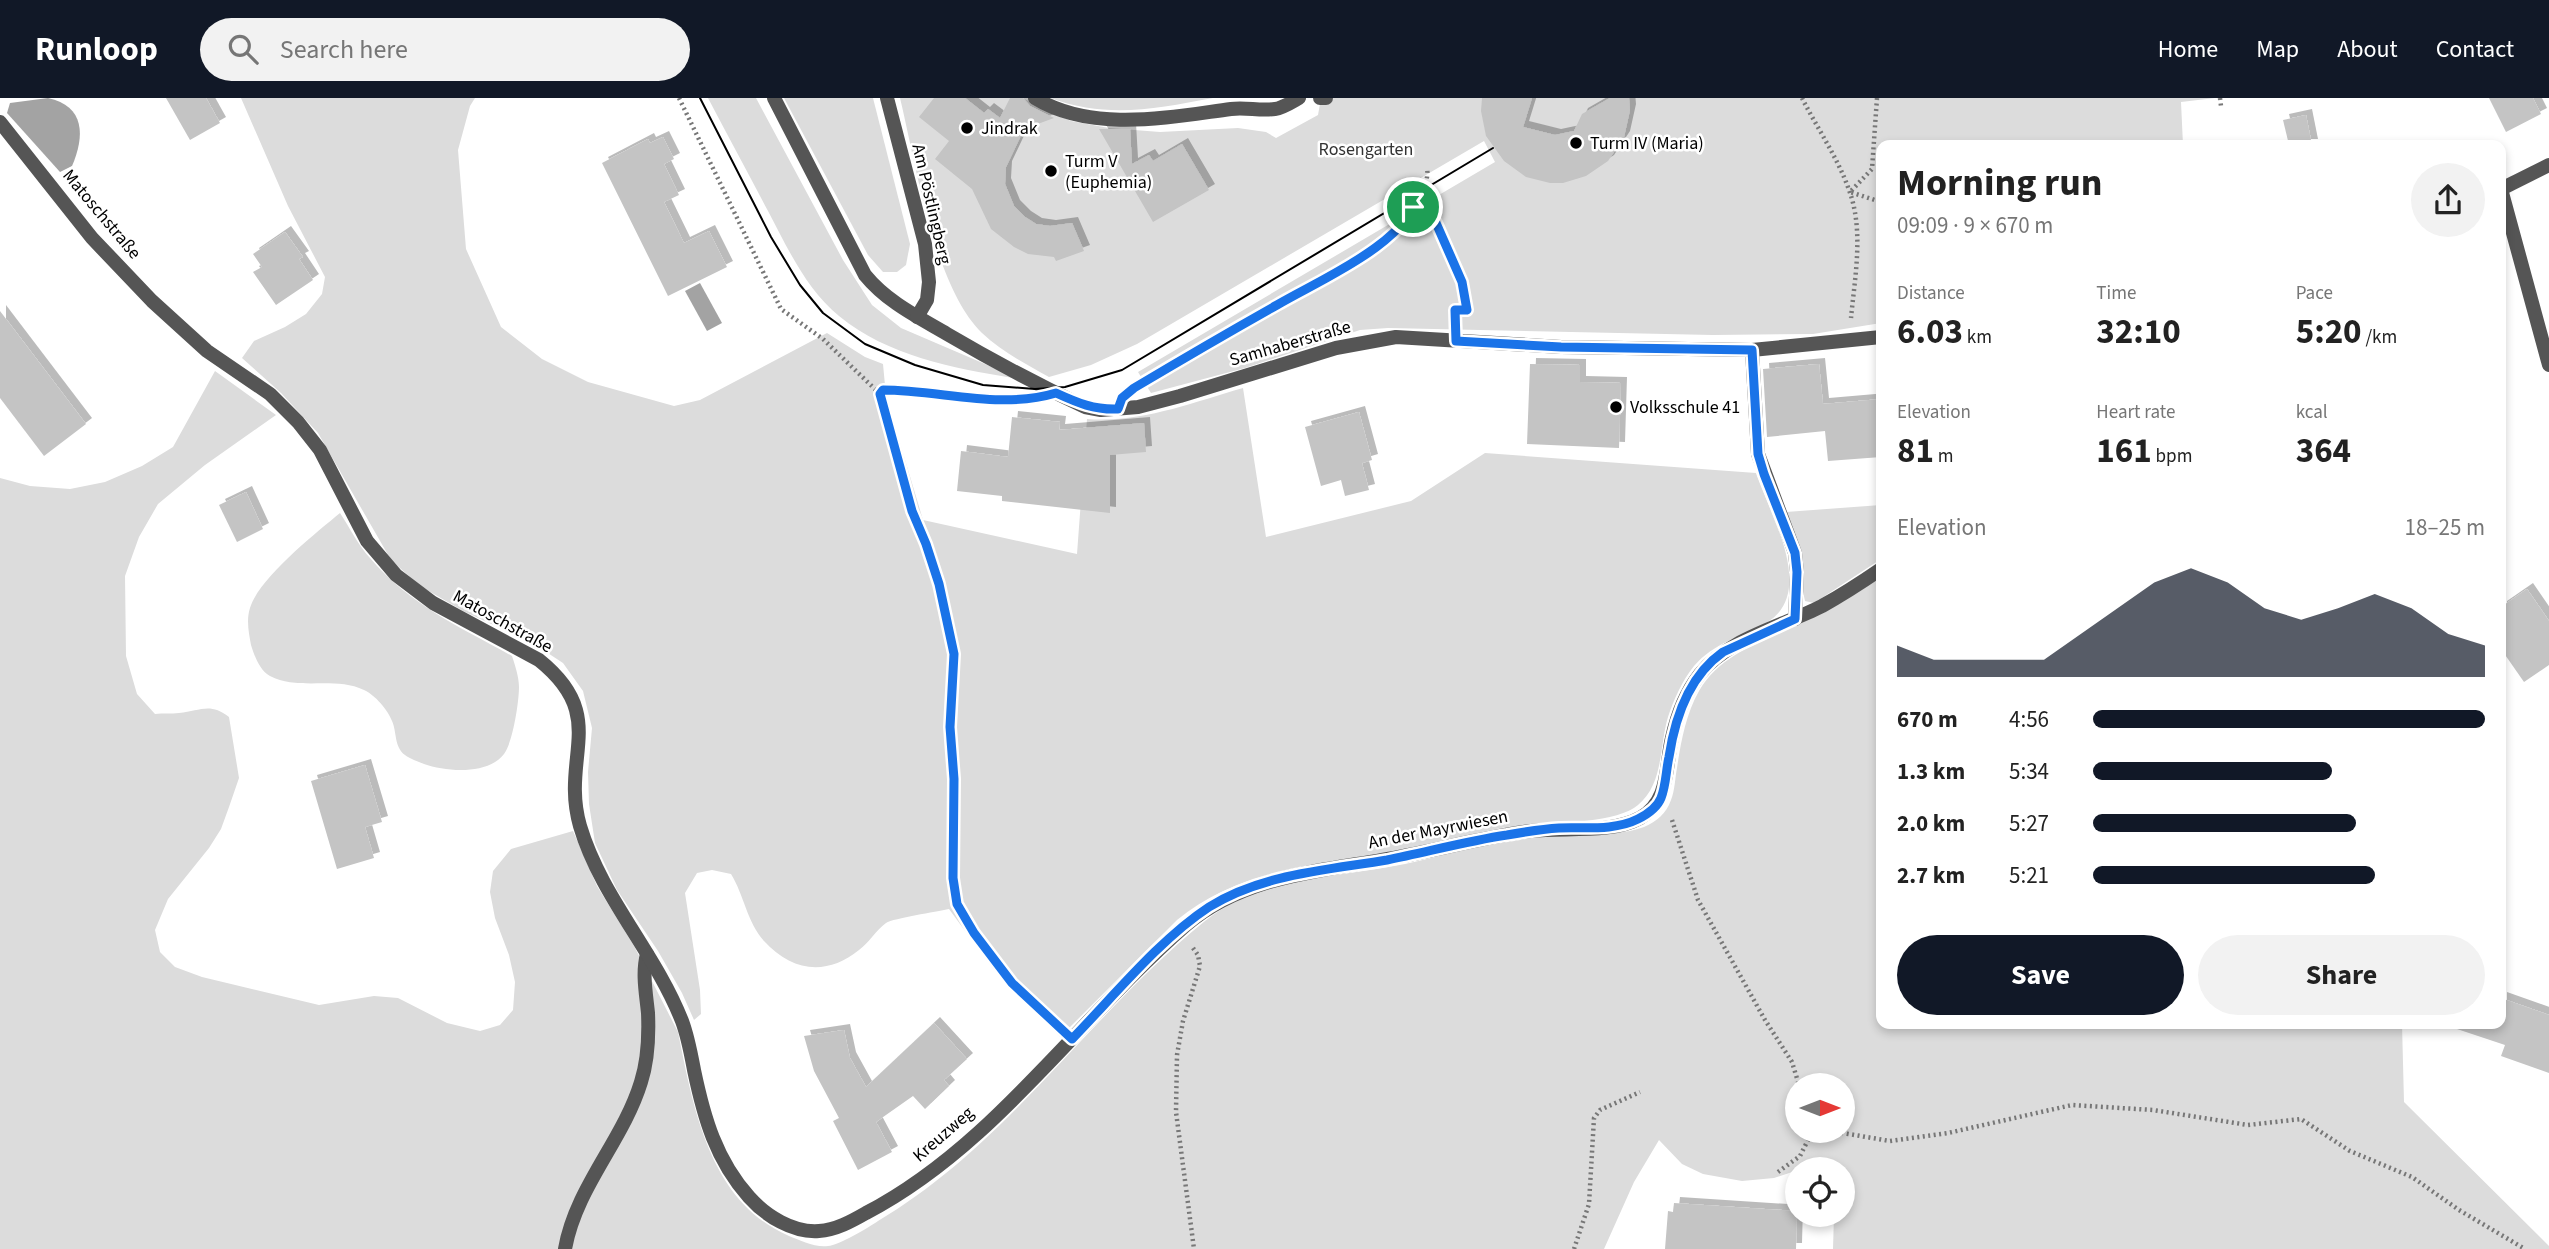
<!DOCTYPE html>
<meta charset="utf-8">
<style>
:root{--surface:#fff;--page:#f2f2f2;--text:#222;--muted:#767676;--accent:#111827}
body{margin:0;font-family:"Source Sans 3",sans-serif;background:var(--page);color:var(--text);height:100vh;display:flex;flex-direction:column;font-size:26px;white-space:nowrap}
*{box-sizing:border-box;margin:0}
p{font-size:23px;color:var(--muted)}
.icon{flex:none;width:38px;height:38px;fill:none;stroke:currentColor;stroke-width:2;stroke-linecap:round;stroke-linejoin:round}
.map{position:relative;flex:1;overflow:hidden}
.sheet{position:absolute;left:1876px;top:42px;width:630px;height:889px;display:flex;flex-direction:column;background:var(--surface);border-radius:14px;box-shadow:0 4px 10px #0003}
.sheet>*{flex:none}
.needle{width:46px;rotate:90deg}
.controls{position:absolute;left:1785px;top:975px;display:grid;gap:14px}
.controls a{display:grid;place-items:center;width:70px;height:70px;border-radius:50%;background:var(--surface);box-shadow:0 4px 10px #0003;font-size:35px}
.pin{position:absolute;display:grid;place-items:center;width:60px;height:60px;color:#fff;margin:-30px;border:4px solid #fff;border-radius:50%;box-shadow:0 2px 7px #0007}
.round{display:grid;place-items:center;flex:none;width:74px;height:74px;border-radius:37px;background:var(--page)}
.overview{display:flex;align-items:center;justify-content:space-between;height:119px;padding:0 21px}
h1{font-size:38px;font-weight:700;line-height:52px}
.figures{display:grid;grid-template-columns:repeat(3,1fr);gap:10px;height:119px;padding:7px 21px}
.figures div{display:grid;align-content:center}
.figures b{font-size:35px;font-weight:700}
.figures small{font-size:19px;font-weight:400}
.figures p{font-size:19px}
.chart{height:196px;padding:14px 21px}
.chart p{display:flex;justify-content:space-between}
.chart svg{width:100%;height:126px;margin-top:7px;fill:var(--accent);opacity:.7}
.action{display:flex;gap:14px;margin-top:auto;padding:14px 21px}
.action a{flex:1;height:80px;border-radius:42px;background:var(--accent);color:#fff;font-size:28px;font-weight:700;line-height:80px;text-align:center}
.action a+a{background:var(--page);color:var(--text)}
ul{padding:0 21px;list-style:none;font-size:23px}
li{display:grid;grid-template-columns:112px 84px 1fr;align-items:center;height:52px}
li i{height:18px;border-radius:9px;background:var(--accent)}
header{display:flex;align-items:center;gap:42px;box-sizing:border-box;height:98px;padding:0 35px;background:var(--accent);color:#fff}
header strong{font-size:33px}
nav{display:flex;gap:38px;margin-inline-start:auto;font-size:24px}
.search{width:490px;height:63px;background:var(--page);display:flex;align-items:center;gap:18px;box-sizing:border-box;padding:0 24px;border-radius:38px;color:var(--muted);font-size:26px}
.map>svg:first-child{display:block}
</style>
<header>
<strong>Runloop</strong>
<div class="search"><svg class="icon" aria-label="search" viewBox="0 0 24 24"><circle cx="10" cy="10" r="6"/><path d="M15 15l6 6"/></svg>Search here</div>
<nav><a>Home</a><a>Map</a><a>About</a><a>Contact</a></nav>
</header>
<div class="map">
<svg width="2549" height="1151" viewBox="0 0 2549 1151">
<defs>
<filter id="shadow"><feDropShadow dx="6" dy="-6" stdDeviation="0" flood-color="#0004"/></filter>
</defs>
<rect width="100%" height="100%" fill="#fff"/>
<g fill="#dcdcdc" fill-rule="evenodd">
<path d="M241,0h234l-5,8 -12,44 8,99 35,78 41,32 46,23 86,24 26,-6 127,-67 38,24 18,7 3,32 37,124 154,34 10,-135c54,4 104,-16 156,-31l23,149 145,-36 74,-48 271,20c13,39 62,120 10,150 -26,14 -52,20 -72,43 -12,15 -20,33 -26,51 -9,30 -4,66 -30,88 -21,19 -93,18 -123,21 -33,4 -66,15 -98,22 -82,16 -173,16 -240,72l-117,117 -67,-68 -44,-60c-13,3 -55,9 -63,14 -10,7 -17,20 -27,27 -32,26 -67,22 -95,-9 -17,-19 -20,-46 -33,-67l-19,-4 -15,3 -12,20 15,97 1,24 -7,6 -12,-27 -24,-42 -41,-61 -22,-47 -6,-39 -1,-32 4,-44 -9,-37 -20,-28 -32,-21 -66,-30 -45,-26 -29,-26 -73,-127 -37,-40 -39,-35 12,-17 31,-14 21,-13 16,-20 3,-17 -37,-71z"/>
<path d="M708,0h48l87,162 29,45 29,23 98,42 14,8c-61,-10 -125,-22 -174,-62 -33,-27 -52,-69 -71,-105 -20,-38 -40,-75 -60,-113z"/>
<polygon points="784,0 873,0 910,146 906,167 897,174 883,174 868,157"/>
<path d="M900,0h122l49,23 38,7 51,4 78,-4 28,4 10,6 42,-23 3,-17h894l-34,4 2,43h-302v178l-68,11 -100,1 -325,-7 -28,2 -115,38 -94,25 -13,-21 357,-210 -11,-21 -347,203 -46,21 -42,12c-23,-13 -47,-25 -67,-44 -48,-47 -66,-169 -82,-235z"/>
<path d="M1050,0h163c-59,11 -105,21 -163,0z"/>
<path d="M215,273l61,44 -71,50 -47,39 -19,33 -14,39 1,80 11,38 18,20c8,-1 16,0 24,-1 21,-2 31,-11 50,4l10,61 -10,29 -8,22 -12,19 -41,51 -13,31 5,22 15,15 27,10 117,28 55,-9 24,2 49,25 33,8 20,-6 13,-15 2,-28 -6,-27 -14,-37 -5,-26 3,-21 18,-22 62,-18 24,55 37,60 44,86c15,74 31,170 111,204 10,4 27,12 39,10 11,-1 40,-18 50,-25 129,-76 212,-207 327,-300 55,-45 133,-43 200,-57 39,-8 78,-21 118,-26 22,-2 43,-4 65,-4 19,-1 37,0 56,-7 13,-6 22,-13 27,-27 4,-10 4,-22 6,-32 4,-27 9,-54 22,-77 22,-38 63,-48 99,-67 29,-15 56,-33 83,-50v450h521l2,78 145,144v3h-716l1,-34 9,-1v-45h-20l-10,-4 -39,13 -32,3 -39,-7 -21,-10 -23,-24 -25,42 -30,67h-1604v-771l30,8 40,3 35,-7 37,-16 31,-19zM1797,987h46v45h-46z"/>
<polygon points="1881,407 1881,461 1814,505 1805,503 1786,414"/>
<path d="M340,415c10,15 18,32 30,45 40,47 90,69 142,98 3,9 7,21 7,31 0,15 -6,55 -15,67 -16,21 -57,18 -80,10 -5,-2 -14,-5 -19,-9 -11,-8 -8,-23 -13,-34 -4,-11 -17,-26 -28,-31 -30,-14 -65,1 -94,-14 -10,-5 -16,-21 -19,-31 -2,-11 -5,-25 -1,-37 9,-30 66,-75 90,-95z"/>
</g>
<g fill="#a3a3a3">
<path d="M48,0c37,8 37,38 24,68l-12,6 -53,-59 3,-10z"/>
<polygon points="700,185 722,225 707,233 685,193"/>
</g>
<g fill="#c4c4c4" filter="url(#shadow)">
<polygon points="166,0 206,0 220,25 190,42"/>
<polygon points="934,0 965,0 984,15 988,11 1000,20 1010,0 1023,0 1030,8 1054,20 1024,31 1006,69 1005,86 1014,108 1025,119 1036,126 1050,128 1072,125 1084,153 1056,163 1054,159 1028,156 1014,149 991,131 972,91 935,61 949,43 919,19"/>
<polygon points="1482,0 1532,0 1523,29 1555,37 1574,33 1582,16 1610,0 1629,0 1630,12 1624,39 1608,63 1586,78 1563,85 1550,85 1526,79 1504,63 1486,38 1481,13"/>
<polygon points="2489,0 2533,0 2541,16 2506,34"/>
<polygon points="2306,17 2312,47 2289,47 2283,22"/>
<polygon points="1099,31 1130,31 1132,66 1149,57 1153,63 1182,46 1209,92 1153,124"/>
<polygon points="663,39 674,61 664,66 679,97 664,104 684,145 709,133 727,169 668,198 602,65 648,41 650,45"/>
<polygon points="285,134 303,159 299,161 313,182 276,207 253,174 262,169 253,156"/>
<polygon points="0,213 86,326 44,358 0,300"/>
<polygon points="1530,266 1580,267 1580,284 1621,285 1619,350 1527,346"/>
<polygon points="1819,266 1823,306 1881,301 1881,359 1828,363 1825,333 1767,339 1763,271"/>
<polygon points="1359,314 1372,362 1362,365 1369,392 1345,398 1341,382 1321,388 1305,329"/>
<polygon points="1012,319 1060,324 1059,332 1144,325 1146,354 1110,357 1110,415 1002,403 1002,398 957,393 961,353 1008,359"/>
<polygon points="246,394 263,431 237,444 219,407"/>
<polygon points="2527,491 2549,523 2549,567 2524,584 2501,551 2501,509"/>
<polygon points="365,667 382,724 365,729 374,760 337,771 311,683"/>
<polygon points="2501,900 2549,917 2549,975 2501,958 2505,947 2454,930 2454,926 2501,926"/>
<polygon points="934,925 967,961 944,982 949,988 925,1011 913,998 876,1024 892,1054 858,1072 833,1023 839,1020 814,973 804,938 844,932 850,960 866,989"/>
<polygon points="1674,1105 1797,1113 1796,1151 1665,1151 1668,1113 1673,1114"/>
</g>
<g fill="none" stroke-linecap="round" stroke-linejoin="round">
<g stroke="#777" stroke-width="4.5" stroke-dasharray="2 3.5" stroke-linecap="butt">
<polyline points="679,0 781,211 823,241 880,296 912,413 926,446 939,486 954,556 950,629 955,681 953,780 957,806 964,821 999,869 1012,885 1056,926"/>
<path d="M1802,0c15,30 36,60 47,92 15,40 6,86 2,128"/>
<polyline points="1877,0 1872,71 1850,94 1881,104"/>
<polyline points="2220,0 2221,8"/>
<polyline points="1422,92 1462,184 1467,212 1455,212 1456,221"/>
<path d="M1147,282c49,-28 98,-58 148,-85 30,-17 65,-31 91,-55 16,-15 45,-50 41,-72"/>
<path d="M880,296l3,-4c46,0 92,13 138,11"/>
<polyline points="1672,722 1698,802 1765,922 1792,964 1799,987"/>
<polyline points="1193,850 1198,857 1200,868 1183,923 1177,957 1176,1014 1194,1151"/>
<polyline points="1825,1032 1890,1043 1948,1035 2072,1007 2153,1012 2248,1027 2301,1021 2350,1053 2412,1079 2459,1112 2525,1151"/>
<polyline points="1778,1074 1800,1058 1808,1042 1826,1033"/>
<polyline points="1574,1151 1589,1106 1594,1020 1600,1012 1640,994"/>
</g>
<g stroke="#555" stroke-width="14">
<polyline points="1320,0 1326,0"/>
<polyline points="1752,252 1758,356 1795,455 1797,474 1795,521"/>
<path d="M565,1151c11,-62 58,-108 76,-167 7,-22 8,-46 7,-69 -2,-20 -6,-40 -1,-59"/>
</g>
<g stroke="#555" stroke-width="14">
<path d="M774,0l91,177c22,27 53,42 82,59 46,27 91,51 138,73l16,3 37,-3 42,-11 156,-48 60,-11 165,10 191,3 129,-13"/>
<polyline points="887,0 925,146 929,184 927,202 917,219"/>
<path d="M1035,0c57,35 134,19 196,11 14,-2 29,2 44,0 8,-1 17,-7 24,-11"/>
<path d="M0,24l92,116 60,63 55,50 63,43 28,28 22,28 47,91 29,34 37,28 106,57c71,57 21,96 41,166 21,71 75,126 102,195 6,16 9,33 12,49 10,48 22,90 55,127 17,19 44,36 70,34 17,-1 33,-10 47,-18 127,-66 213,-195 320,-288 61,-52 142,-54 217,-69 43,-8 85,-20 128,-25 33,-4 80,3 109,-13 30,-17 25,-51 32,-80 5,-23 14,-46 28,-64 27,-35 83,-48 122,-68 20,-11 40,-24 59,-37"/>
<polyline points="2501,91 2549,267"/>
<polyline points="2501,91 2549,67"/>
</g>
<polyline stroke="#000" stroke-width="2" points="700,0 771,139 800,187 823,215 865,246 915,267 983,287 1035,291 1065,289 1122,272 1493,50"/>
</g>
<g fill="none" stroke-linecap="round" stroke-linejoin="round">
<defs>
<path id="route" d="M1422,93l40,91 5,28h-12l1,31 105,6 191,3 6,104 6,20 31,79 2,19 -2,47 -72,33c-34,24 -48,65 -54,105 -3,13 -3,29 -8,41 -4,10 -15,17 -23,21 -24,12 -53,8 -79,9 -17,1 -35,4 -52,7 -40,6 -80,17 -120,25 -60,10 -125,14 -178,47 -49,32 -96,90 -137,132l-60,-56 -38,-50 -17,-29 -4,-26 1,-99 -4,-52 4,-73 -15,-70 -13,-40 -14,-33 -32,-117 3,-4c58,0 116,20 173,3 22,10 38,17 62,16l4,-11 12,-10c47,-28 95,-56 143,-83 46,-27 128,-60 145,-114z"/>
</defs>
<use href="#route" stroke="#fff" stroke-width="14"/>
<use href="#route" stroke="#1a73e8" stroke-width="9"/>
</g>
<g fill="#000" stroke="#fff" stroke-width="2.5">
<circle cx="967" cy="30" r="7"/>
<circle cx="1576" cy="45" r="7"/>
<circle cx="1051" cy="73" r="7"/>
<circle cx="1616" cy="309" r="7"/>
</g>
<g text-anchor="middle" stroke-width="5" stroke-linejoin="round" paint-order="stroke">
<g font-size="18" fill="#000" stroke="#fff" text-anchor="start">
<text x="981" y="36">Jindrak</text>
<text x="1590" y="51">Turm IV (Maria)</text>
<text x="1065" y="69">Turm V<tspan x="1065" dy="21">(Euphemia)</tspan></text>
<text x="1630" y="315">Volksschule 41</text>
</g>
<g font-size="18" fill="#333" stroke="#fff">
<text x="1366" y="57">Rosengarten</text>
</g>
<g font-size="18" fill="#000" stroke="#fff">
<text transform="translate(932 106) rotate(77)" y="6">Am Pöstlingberg</text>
<text transform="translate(102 116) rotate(50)" y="6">Matoschstraße</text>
<text transform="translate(1290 245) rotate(-16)" y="6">Samhaberstraße</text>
<text transform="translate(503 523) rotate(29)" y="6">Matoschstraße</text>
<text transform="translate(1438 731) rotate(-11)" y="6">An der Mayrwiesen</text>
<text transform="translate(943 1036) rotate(-41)" y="6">Kreuzweg</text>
</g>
</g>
</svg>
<div class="controls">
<a><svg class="needle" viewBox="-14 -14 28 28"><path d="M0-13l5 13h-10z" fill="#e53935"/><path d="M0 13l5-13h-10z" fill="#767676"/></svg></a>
<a><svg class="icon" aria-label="locate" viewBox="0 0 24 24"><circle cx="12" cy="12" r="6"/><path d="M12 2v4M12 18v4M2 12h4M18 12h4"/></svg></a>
</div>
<div class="pin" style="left:1413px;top:109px;background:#1e9e55"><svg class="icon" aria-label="arrive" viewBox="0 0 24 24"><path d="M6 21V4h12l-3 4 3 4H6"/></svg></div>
<section class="sheet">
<div class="overview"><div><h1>Morning run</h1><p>09:09 · 9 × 670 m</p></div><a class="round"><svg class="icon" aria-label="share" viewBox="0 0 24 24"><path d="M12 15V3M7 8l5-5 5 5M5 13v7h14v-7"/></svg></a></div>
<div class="figures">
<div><p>Distance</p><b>6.03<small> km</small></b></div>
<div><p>Time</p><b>32:10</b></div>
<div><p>Pace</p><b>5:20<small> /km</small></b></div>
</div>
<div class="figures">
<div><p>Elevation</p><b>81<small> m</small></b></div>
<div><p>Heart rate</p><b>161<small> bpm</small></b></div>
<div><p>kcal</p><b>364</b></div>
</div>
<div class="chart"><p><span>Elevation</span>18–25 m</p>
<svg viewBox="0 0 160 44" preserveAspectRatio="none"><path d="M0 44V33L10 38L20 38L30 38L40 38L50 29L60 20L70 11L80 6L90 11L100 20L110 24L120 20L130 15L140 20L150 29L160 33V44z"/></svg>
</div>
<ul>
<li><b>670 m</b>4:56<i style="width:100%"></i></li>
<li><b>1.3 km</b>5:34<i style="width:61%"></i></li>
<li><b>2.0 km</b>5:27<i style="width:67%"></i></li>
<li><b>2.7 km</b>5:21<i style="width:72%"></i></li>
</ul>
<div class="action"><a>Save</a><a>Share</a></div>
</section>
</div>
